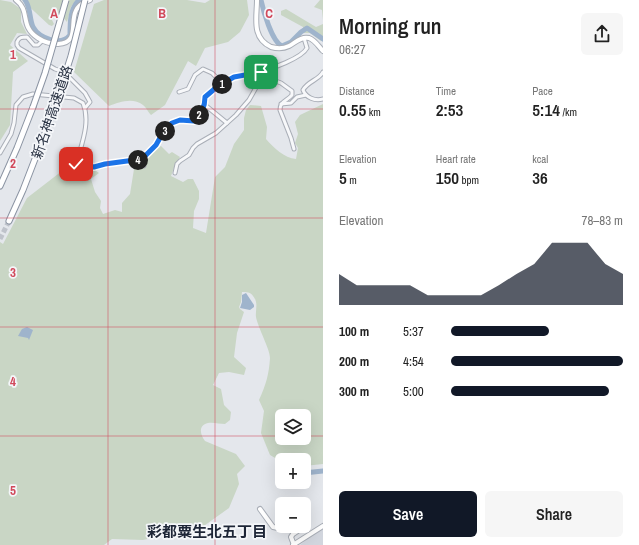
<!DOCTYPE html>
<meta charset="utf-8">
<style>
:root{--surface:#fff;--page:#f6f6f6;--text:#222;--muted:#767676;--accent:#111827}
body{margin:0;font-family:"Archivo Narrow","Noto Sans JP",sans-serif;background:var(--page);color:var(--text);height:100vh;display:flex;flex-direction:column;font-size:15px;white-space:nowrap}
*{box-sizing:border-box;margin:0}
p{font-size:13px;color:var(--muted)}
.icon{flex:none;width:22px;height:22px;fill:none;stroke:currentColor;stroke-width:2;stroke-linecap:round;stroke-linejoin:round}
.map{position:relative;flex:1;overflow:hidden}
.side{display:flex;flex-direction:column;background:var(--surface);width:316px}
.side>*{flex:none}
.fabs{position:absolute;left:275px;top:409px;display:grid;gap:8px}
.fabs a{display:grid;place-items:center;width:36px;height:36px;border-radius:6px;background:var(--surface);box-shadow:0 4px 16px #0002;font-size:20px}
.pin{position:absolute;display:grid;place-items:center;width:34px;height:34px;color:#fff;margin:-17px;border-radius:8px;box-shadow:0 2px 6px #0006}
.km{position:absolute;width:20px;height:20px;margin:-10px;border-radius:50%;background:#222;color:#fff;font-size:11px;line-height:20px;text-align:center}
.round{display:grid;place-items:center;flex:none;width:42px;height:42px;border-radius:6px;background:var(--page)}
.head{display:flex;align-items:center;justify-content:space-between;height:68px;padding:0 16px}
h1{font-size:22px;font-weight:600;line-height:30px}
.figures{display:grid;grid-template-columns:repeat(3,1fr);gap:6px;height:68px;padding:4px 16px}
.figures div{display:grid;align-content:center}
.figures b{font-size:17px;font-weight:600}
.figures small{font-size:11px;font-weight:400}
.figures p{font-size:11px}
.chart{height:112px;padding:8px 16px}
.chart p{display:flex;justify-content:space-between}
.chart svg{width:100%;height:72px;margin-top:4px;fill:var(--accent);opacity:.7}
.cta{display:flex;gap:8px;margin-top:auto;padding:8px 16px}
.cta a{flex:1;height:46px;border-radius:6px;background:var(--accent);color:#fff;font-size:16px;font-weight:600;line-height:46px;text-align:center}
.cta a+a{background:var(--page);color:var(--text)}
ul{padding:0 16px;list-style:none;font-size:13px}
li{display:grid;grid-template-columns:64px 48px 1fr;align-items:center;height:30px}
li i{height:10px;border-radius:5px;background:var(--accent)}
main{display:flex;flex:1;min-height:0}
.map>svg:first-child{display:block}
</style>
<main>
<div class="map">
<svg width="323" height="545" viewBox="0 0 323 545">
<rect width="100%" height="100%" fill="#e4e7ec"/>
<polygon fill="#d2d6de" points="323,529 323,545 300,545 317,531"/>
<g fill="#c9d6c5" fill-rule="evenodd">
<polygon points="0,0 11,2 21,9 21,22 27,34 17,33 10,45 28,61 13,72 10,125 0,141"/>
<polygon points="22,0 76,0 71,7 67,22 61,15 57,15 52,20 54,24 52,26 49,25"/>
<path d="M104,0h83l18,3 5,-3h37l2,15 -9,17 -12,10 -23,6 -9,18 -8,-5 -23,44 -14,10c-3,-3 -5,-8 -8,-10 -10,-8 -24,-3 -34,1l-35,-34 20,-68z"/>
<polygon points="320,0 323,0 323,20 322,10 314,7"/>
<polygon points="286,9 316,27 323,24 323,40 321,41 310,33 303,33 303,27 281,15 281,11"/>
<path d="M323,104v360l-19,2v-6h-22v2l-12,-7 -9,-22 3,-22 -5,-11c7,-15 10,-26 11,-42 0,-9 -12,-30 -14,-41 -1,-7 3,-14 -3,-21 -2,-4 -7,-4 -11,-4l-1,10 -2,5 1,2 4,3 -7,21 -3,24 12,11 -2,7 -15,-3 -10,1 -6,12 8,4 3,16 7,7 -1,8 -5,4c-5,0 -12,-2 -17,-1 -10,2 -8,12 -3,18l31,13 9,12 -8,8 2,10 -10,24 -35,25 -8,2h-20l-23,5 -31,-1 -8,6h-104v-303l3,2 24,-46 44,-34 21,4 7,5 -8,6 4,13 6,9 -1,7 3,6 12,-4 7,2v-9l8,-9 4,-25 5,-7h5l3,-9 14,-7 8,8 3,-2 8,5 -5,8 -4,11 12,6 5,-3h5l6,12v8l-5,12 -1,17 13,5 9,-56 10,-10 9,-23 10,-14v-12l2,-8 4,-5 11,1 6,21 -1,12c8,9 18,19 30,20l2,-11 -3,-5 3,-9 -3,-12 5,-7zM282,416h22v22h-22z"/>
</g>
<g fill="#9fb4cc">
<polygon points="246,293 254,305 254,307 250,310 240,308 242,302 242,295"/>
<polygon points="27,327 33,330 29,340 28,338 18,336 22,329"/>
</g>
<g fill="none" stroke-linecap="round" stroke-linejoin="round">
<g stroke="#9fb4cc" stroke-width="5">
<path d="M25,0c6,8 4,18 8,27 6,11 28,20 37,8 0,-13 0,-26 9,-35"/>
<path d="M261,0c2,10 11,42 21,46l9,-4 10,-10 6,-4 16,11"/>
<polyline points="304,473 323,471"/>
</g>
<polyline stroke="#bfc3cb" stroke-width="5" stroke-dasharray="5 2.5" stroke-linecap="butt" points="0,239 9,221"/>
<defs>
<g id="street">
<path d="M42,41l-4,4h-4l-7,-8c-5,0 -8,0 -10,5v3l2,3 36,21 9,3 21,21 5,9 -5,6"/>
<path d="M323,72c-4,8 -15,9 -20,18 3,8 12,11 20,9"/>
<path d="M262,76l19,7 11,8v4c-5,6 -12,6 -12,15l11,28 3,11"/>
<polyline points="179,92 188,89 195,75 203,69 212,73 223,84"/>
<polyline points="281,104 291,103 297,97 306,95"/>
<polyline points="205,105 227,123"/>
<path d="M0,153l11,-19 3,-11 2,-18 7,-8 10,-3 41,4 9,5c8,20 -2,42 -7,62l18,2 11,-3 37,-5"/>
<path d="M144,166l-2,-8c4,-5 10,-8 14,-13 14,-19 11,-25 38,-24l11,-16v-8c9,-8 19,-17 31,-21 7,-2 16,-2 24,-4 11,-3 42,-14 47,-24l-3,-10"/>
<polyline points="175,173 177,164 180,161 189,155 193,148 197,144 216,133 236,115 249,100 262,77 261,72"/>
</g>
<g id="secondary">
<path d="M16,0c15,11 3,26 22,38 6,4 13,6 20,6 29,-2 1,-35 32,-44"/>
<path d="M257,0c0,17 -6,38 14,47 7,2 12,2 18,-1 6,-3 12,-10 20,-8 6,2 10,9 14,13"/>
<polyline points="260,509 273,527 278,528 283,526"/>
<polyline points="293,545 323,526"/>
<polyline points="294,545 291,537 293,534 299,530 300,526"/>
</g>
<g id="highway">
<polyline points="0,186 17,148 33,107"/>
<polyline points="9,221 23,190 52,115"/>
</g>
</defs>
<use href="#street" stroke="#a9aeb7" stroke-width="5"/>
<use href="#secondary" stroke="#a9aeb7" stroke-width="6"/>
<use href="#highway" stroke="#8b94a3" stroke-width="7"/>
<use href="#street" stroke="#f7f8fa" stroke-width="3"/>
<use href="#secondary" stroke="#fff" stroke-width="4"/>
<use href="#highway" stroke="#fff" stroke-width="5"/>
<defs>
<g id="highway-bridge">
<polyline points="33,107 45,73 66,0"/>
<polyline points="52,115 71,56 85,0"/>
</g>
</defs>
<use href="#highway-bridge" stroke="#8b94a3" stroke-width="7" stroke-linecap="butt"/>
<use href="#highway-bridge" stroke="#fff" stroke-width="5"/>
</g>
<g fill="none" stroke-linecap="round" stroke-linejoin="round">
<defs>
<path id="route" d="M76,164l18,3 11,-3 37,-5 14,-14 9,-16 7,-6 8,-3 14,1c7,-6 11,-14 11,-24l13,-11 16,-9 27,-5"/>
</defs>
<use href="#route" stroke="#fff" stroke-width="8"/>
<use href="#route" stroke="#1a73e8" stroke-width="5"/>
</g>
<path fill="none" stroke="#d1495b" stroke-width="1" stroke-opacity="0.55" d="M108,0v545M215,0v545M0,109h323M0,218h323M0,327h323M0,436h282M304,436h19"/>
<g text-anchor="middle" stroke-width="3.5" stroke-linejoin="round" paint-order="stroke">
<g font-size="14" fill="#2b3445" stroke="#f4f6f9">
<text transform="translate(52 112) rotate(-71)" y="5">新名神高速道路</text>
</g>
<g font-size="15" font-weight="bold" fill="#1d2536" stroke="#f4f6f9">
<text x="207" y="537">彩都粟生北五丁目</text>
</g>
</g>
<g font-size="13" text-anchor="middle" font-weight="bold" fill="#d1495b" stroke="#f4f6f9" stroke-width="3.5" stroke-linejoin="round" paint-order="stroke">
<text x="54" y="18">A</text>
<text x="162" y="18">B</text>
<text x="269" y="18">C</text>
<text x="13" y="59">1</text>
<text x="13" y="168">2</text>
<text x="13" y="277">3</text>
<text x="13" y="386">4</text>
<text x="13" y="495">5</text>
</g>
</svg>
<div class="fabs">
<a><svg class="icon" aria-label="layers" viewBox="0 0 24 24"><path d="M12 4l9 5-9 5-9-5zM3 14l9 5 9-5"/></svg></a>
<a>+</a>
<a>−</a>
</div>
<div class="pin" style="left:261px;top:72px;background:#1e9e55"><svg class="icon" aria-label="arrive" viewBox="0 0 24 24"><path d="M6 21V4h12l-3 4 3 4H6"/></svg></div>
<div class="pin" style="left:76px;top:164px;background:#d93025"><svg class="icon" aria-label="check" viewBox="0 0 24 24"><path d="M5 12l5 5 9-10"/></svg></div>
<b class="km" style="left:222px;top:84px">1</b>
<b class="km" style="left:199px;top:115px">2</b>
<b class="km" style="left:165px;top:131px">3</b>
<b class="km" style="left:138px;top:160px">4</b>
</div>
<section class="side">
<div class="head"><div><h1>Morning run</h1><p>06:27</p></div><a class="round"><svg class="icon" aria-label="share" viewBox="0 0 24 24"><path d="M12 15V3M7 8l5-5 5 5M5 13v7h14v-7"/></svg></a></div>
<div class="figures">
<div><p>Distance</p><b>0.55<small> km</small></b></div>
<div><p>Time</p><b>2:53</b></div>
<div><p>Pace</p><b>5:14<small> /km</small></b></div>
</div>
<div class="figures">
<div><p>Elevation</p><b>5<small> m</small></b></div>
<div><p>Heart rate</p><b>150<small> bpm</small></b></div>
<div><p>kcal</p><b>36</b></div>
</div>
<div class="chart"><p><span>Elevation</span>78–83 m</p>
<svg viewBox="0 0 160 44" preserveAspectRatio="none"><path d="M0 44V25L10 32L20 32L30 32L40 32L50 38L60 38L70 38L80 38L90 32L100 25L110 19L120 6L130 6L140 6L150 19L160 25V44z"/></svg>
</div>
<ul>
<li><b>100 m</b>5:37<i style="width:57%"></i></li>
<li><b>200 m</b>4:54<i style="width:100%"></i></li>
<li><b>300 m</b>5:00<i style="width:92%"></i></li>
</ul>
<div class="cta"><a>Save</a><a>Share</a></div>
</section>
</main>
